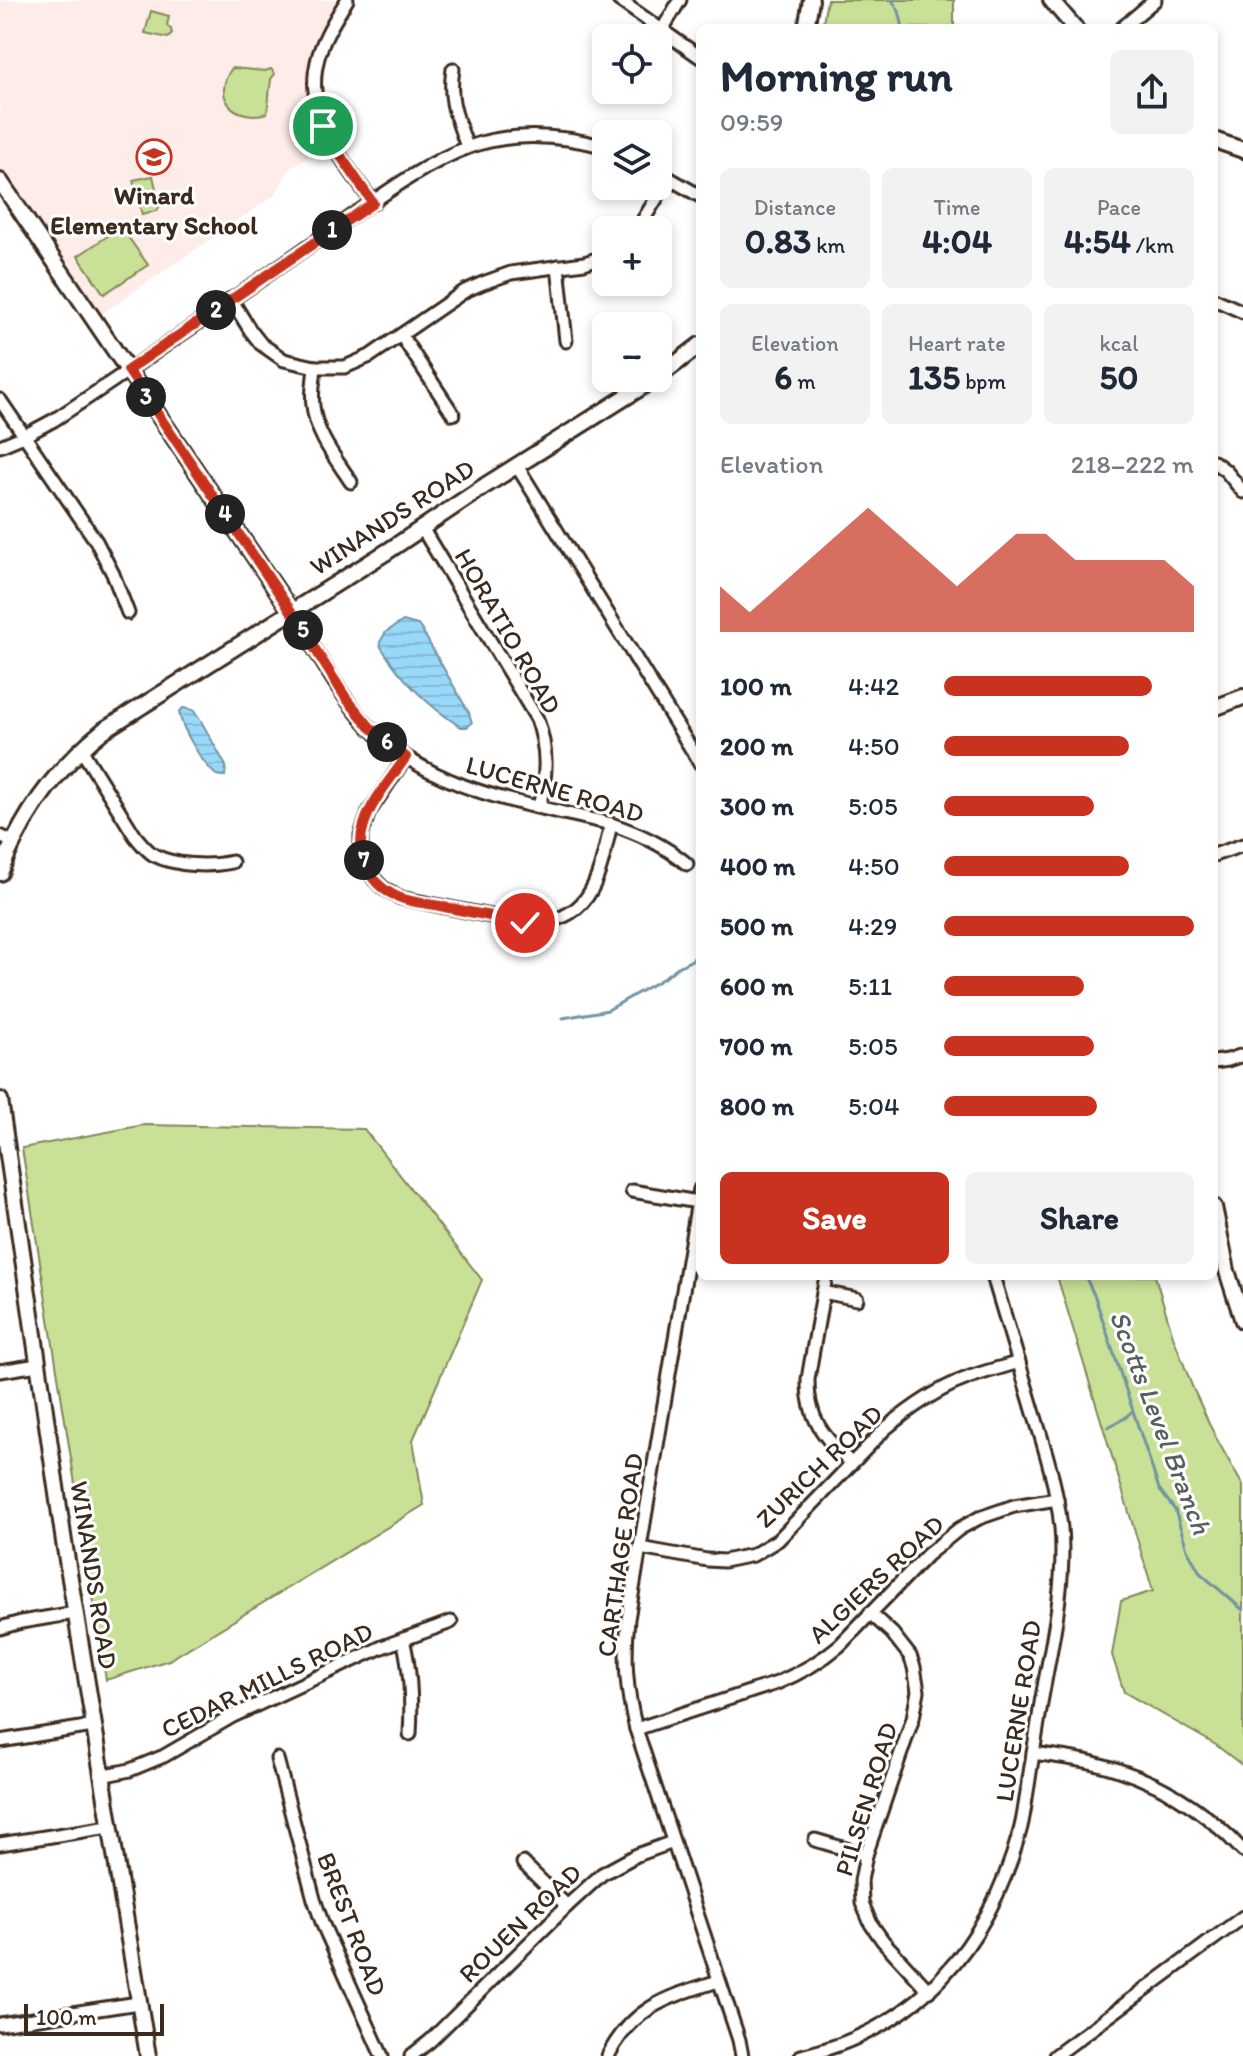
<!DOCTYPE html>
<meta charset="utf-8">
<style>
:root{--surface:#fff;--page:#f2f2f3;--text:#1f2937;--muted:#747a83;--accent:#c8321e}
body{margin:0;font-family:Itim,sans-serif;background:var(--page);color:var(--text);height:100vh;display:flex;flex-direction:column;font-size:30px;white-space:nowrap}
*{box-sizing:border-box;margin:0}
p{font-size:26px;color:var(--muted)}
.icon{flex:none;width:44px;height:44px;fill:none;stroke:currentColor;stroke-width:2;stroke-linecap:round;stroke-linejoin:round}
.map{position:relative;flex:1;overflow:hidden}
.side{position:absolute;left:696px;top:24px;width:522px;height:1256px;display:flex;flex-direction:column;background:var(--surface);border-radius:12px;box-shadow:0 4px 12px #0003}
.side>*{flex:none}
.fabs{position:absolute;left:592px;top:24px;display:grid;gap:16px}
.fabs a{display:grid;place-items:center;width:80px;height:80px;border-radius:12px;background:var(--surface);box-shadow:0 4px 12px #0003;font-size:40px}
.scale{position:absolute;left:24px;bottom:20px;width:140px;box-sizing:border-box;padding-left:8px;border:4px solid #3b2a1e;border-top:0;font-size:22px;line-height:28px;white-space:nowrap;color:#3b2a1e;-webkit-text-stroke:6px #fff;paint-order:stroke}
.pin{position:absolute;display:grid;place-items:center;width:68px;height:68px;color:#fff;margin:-34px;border:4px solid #fff;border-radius:50%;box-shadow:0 2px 8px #0007}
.km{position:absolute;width:40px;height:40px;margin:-20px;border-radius:50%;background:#222;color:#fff;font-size:22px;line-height:40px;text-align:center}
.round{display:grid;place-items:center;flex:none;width:84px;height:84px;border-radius:12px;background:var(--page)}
.overview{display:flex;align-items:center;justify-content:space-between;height:136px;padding:0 24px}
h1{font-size:44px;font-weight:700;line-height:60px}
.figures{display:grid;grid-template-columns:repeat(3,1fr);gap:12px;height:136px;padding:8px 24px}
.figures div{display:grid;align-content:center;border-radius:12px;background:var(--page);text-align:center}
.figures b{font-size:34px;font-weight:700}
.figures small{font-size:22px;font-weight:400}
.figures p{font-size:22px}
.chart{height:224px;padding:16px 24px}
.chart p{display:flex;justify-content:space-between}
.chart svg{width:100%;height:144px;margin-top:8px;fill:var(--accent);opacity:.7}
.action{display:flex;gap:16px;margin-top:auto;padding:16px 24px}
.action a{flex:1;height:92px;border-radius:12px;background:var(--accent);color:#fff;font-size:32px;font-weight:700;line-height:92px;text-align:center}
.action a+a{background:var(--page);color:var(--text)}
ul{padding:0 24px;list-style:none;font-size:26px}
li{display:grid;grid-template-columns:128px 96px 1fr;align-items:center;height:60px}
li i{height:20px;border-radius:10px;background:var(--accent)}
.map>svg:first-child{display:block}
</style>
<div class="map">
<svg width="1243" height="2056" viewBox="0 0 1243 2056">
<defs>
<pattern id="water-rules" width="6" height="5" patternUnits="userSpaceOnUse" patternTransform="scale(2)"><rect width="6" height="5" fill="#98d9fa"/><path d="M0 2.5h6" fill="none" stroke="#84bad6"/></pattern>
</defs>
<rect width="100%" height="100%" fill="#fff"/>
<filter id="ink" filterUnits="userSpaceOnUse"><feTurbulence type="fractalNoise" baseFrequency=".0125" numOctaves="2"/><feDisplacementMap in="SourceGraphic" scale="16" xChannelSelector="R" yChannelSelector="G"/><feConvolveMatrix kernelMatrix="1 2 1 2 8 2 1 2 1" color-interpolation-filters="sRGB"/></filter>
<g filter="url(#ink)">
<polygon fill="#fdece7" points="0,0 339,0 316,43 309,72 310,109 315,125 326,146 290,168 275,195 100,315 0,167"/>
<g fill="#c9e196" stroke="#82865a" stroke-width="2">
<polygon points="827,0 954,0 954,28 822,28"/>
<polygon points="151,11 169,16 167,26 171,29 172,34 168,38 145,33"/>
<path d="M232,68l33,3 6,-2 4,5 -4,5 -4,34c-33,9 -56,-16 -35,-45z"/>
<polygon points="153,176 160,206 156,211 142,215 133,180"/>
<polygon points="121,227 148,265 104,294 78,256"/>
<polygon points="144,1125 364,1129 482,1280 413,1440 424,1505 169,1660 106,1680 22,1148"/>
<polygon points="1057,1276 1155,1276 1173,1336 1192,1386 1215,1436 1243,1486 1243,1766 1216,1745 1124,1692 1112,1655 1121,1601 1153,1591"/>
</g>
<g fill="url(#water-rules)" stroke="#7393a2" stroke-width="2">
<path d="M403,621l15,4 5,7 46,81 3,10 -5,4h-6c-33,-21 -60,-48 -80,-80l-1,-5 6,-10z"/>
<path d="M183,708l10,2 8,11 25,45 -1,10c-7,-1 -7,1 -12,-4 -12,-11 -32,-45 -34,-60z"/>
</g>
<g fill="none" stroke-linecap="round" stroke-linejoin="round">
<g stroke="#7393a2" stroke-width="3">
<polyline points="892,0 899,11 903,28"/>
<polyline points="563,1018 608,1010 662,979 678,967 692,960 700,952"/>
<polyline points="1085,1276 1095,1297 1159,1489 1175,1510 1187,1549 1200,1573 1243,1610"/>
<polyline points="1108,1427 1125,1418 1131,1412"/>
</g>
<defs>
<g id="minor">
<path d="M347,0c-12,20 -25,39 -30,62 -13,54 27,99 56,141"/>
<polyline points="619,0 700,57"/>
<polyline points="1122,28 1155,0"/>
<polyline points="662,30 680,0"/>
<path d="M453,69c-5,32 4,49 14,78"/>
<polyline points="658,172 700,196"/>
<polyline points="637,230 669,178"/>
<polyline points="558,266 566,341"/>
<polyline points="231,299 250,330 261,344 284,360 315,367 345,367 370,356 465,291 483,283 511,273 584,263 606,256"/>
<polyline points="1214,299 1243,312"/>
<polyline points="401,335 453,414"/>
<path d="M315,367c-1,13 -4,26 -2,39 3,29 23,53 38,76"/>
<polyline points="0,400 96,541 113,574 128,613"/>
<path d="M0,446l24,-10 30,-16c89,-58 177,-120 265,-181 45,-30 100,-74 150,-92 44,-16 92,-12 137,0"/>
<polyline points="1214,462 1226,471 1243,492"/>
<polyline points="517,466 700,763"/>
<path d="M422,528l115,191c11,31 10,56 2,88"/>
<path d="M291,611c25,39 47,84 79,117 65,65 156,75 241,96 29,10 53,21 76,40"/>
<path d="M81,749l54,87c6,7 11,14 19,19 21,11 56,12 78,7"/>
<path d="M406,757l-37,55 -8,23v12l3,12 10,20 9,9 18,10 124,25c68,2 74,-47 86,-99"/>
<polyline points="0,836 13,842"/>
<polyline points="1214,855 1243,845"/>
<polyline points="1214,1062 1228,1060 1243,1055"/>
<path d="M700,1189l-72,430c-4,40 -2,71 8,110l103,311 3,16"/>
<polyline points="632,1191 698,1202"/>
<path d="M826,1276l-18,103c-1,39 16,59 43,84"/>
<polyline points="823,1292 857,1299"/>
<polyline points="0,1371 38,1365"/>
<path d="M640,1548l67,12 17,1 29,-6 25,-15 107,-111c24,-20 50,-39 80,-50 17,-7 36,-11 54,-17"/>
<polyline points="870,1613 892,1633 910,1656 914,1667 918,1691 913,1718 866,1855 861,1881 862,1903 871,1924 883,1941 929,1991"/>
<polyline points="0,1628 21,1622 75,1613"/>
<path d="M403,1639c8,32 9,62 7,95"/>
<path d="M636,1729l141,-46c24,-10 43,-21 63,-38l87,-90 32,-26 20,-11 35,-12 43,-7"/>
<polyline points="0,1741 93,1726"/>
<path d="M1033,1753c20,3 41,5 61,10 58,14 109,44 149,88"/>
<polyline points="277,1759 314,1899 323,1925 382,2056"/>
<polyline points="101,1776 130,1770 164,1756 233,1716 382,1647 451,1622"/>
<polyline points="815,1840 866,1855"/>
<polyline points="0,1844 109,1827"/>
<polyline points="523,1863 567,1906"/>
<polyline points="0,2024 138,2003"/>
<polyline points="411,2056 430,2041 567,1906 602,1874 637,1855 673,1842"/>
<path d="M608,2056c25,-50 61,-59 110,-75"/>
<path d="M801,2056c117,-27 187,-110 218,-222 5,-15 6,-32 9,-48 4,-28 9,-55 13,-83 10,-57 25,-117 20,-175 -4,-41 -16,-79 -28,-118 -13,-45 -27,-89 -40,-134"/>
<polyline points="1055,2056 1243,1917"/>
</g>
<g id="tertiary">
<polyline points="806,28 811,0"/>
<polyline points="0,181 291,611"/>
<polyline points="658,377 700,345"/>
<polyline points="1214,708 1243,697"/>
<path d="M0,873c22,-58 55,-104 104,-143l284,-179 98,-66 170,-107"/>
<polyline points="0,1100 64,1542 148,2056"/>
<polyline points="1214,1207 1227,1271 1243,1321"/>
</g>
<g id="secondary">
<polyline points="1051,0 1075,28"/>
<polyline points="1214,140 1243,150"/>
</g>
</defs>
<use href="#minor" stroke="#3b2a1e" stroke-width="17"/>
<use href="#tertiary" stroke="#3b2a1e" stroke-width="20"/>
<use href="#secondary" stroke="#3b2a1e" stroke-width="20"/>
<use href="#minor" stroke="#fff" stroke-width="11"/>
<use href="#tertiary" stroke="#fff" stroke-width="14"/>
<use href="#secondary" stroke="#fff" stroke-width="14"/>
</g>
</g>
<g fill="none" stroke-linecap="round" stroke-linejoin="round" filter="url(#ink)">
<defs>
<path id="route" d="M323,126l8,16 42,61 -245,167 163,241 55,87 24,29 36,30c-14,21 -35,44 -42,68 -9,26 4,57 28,69 14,8 32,9 48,12 28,6 57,11 85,17"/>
</defs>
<use href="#route" stroke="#fff" stroke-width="16"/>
<use href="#route" stroke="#c8321e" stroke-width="10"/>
</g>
<defs>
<symbol id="school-ring" viewBox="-11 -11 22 22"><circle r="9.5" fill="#fff" stroke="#c8321e" stroke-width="1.5"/><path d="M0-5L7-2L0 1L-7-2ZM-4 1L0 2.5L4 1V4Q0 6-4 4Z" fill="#c8321e"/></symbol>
</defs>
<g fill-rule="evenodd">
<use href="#school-ring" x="134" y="137" width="40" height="40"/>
</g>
<g text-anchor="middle" stroke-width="6" stroke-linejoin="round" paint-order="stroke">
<g font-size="26" font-weight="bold" fill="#3b2a1e" stroke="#fff">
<text x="154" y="204">Winard<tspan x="154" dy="30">Elementary School</tspan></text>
</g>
<g font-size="26" fill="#3b2a1e" stroke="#fff">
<text transform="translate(392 517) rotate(-33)" y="9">WINANDS ROAD</text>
<text transform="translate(508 631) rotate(60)" y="9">HORATIO ROAD</text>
<text transform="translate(555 789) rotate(16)" y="9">LUCERNE ROAD</text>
<text transform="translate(819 1466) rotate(-44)" y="9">ZURICH ROAD</text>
<text transform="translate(620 1555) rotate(-82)" y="9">CARTHAGE ROAD</text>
<text transform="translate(94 1575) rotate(81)" y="9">WINANDS ROAD</text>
<text transform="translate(876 1579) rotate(-43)" y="9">ALGIERS ROAD</text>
<text transform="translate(267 1680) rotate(-26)" y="9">CEDAR MILLS ROAD</text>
<text transform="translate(1018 1711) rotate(-81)" y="9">LUCERNE ROAD</text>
<text transform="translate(866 1799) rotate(-73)" y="9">PILSEN ROAD</text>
<text transform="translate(520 1923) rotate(-44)" y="9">ROUEN ROAD</text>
<text transform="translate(352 1924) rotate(69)" y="9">BREST ROAD</text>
</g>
<g font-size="28" font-style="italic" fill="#575f60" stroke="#fff">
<text transform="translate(1161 1422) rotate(69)" y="10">Scotts Level Branch</text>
</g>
</g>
</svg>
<div class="fabs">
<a><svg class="icon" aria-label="locate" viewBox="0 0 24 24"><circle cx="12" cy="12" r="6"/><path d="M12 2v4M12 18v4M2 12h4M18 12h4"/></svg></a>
<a><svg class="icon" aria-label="layers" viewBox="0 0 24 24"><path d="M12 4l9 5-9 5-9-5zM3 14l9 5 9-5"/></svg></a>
<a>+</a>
<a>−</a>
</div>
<div class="scale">100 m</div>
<div class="pin" style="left:323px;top:126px;background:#1e9e55"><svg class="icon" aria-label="arrive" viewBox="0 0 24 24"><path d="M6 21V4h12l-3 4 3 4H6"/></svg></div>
<div class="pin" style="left:525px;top:923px;background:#d93025"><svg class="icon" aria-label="check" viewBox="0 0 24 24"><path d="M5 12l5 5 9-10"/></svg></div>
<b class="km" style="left:332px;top:230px">1</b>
<b class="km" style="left:216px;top:310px">2</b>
<b class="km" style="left:146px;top:397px">3</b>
<b class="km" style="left:225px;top:514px">4</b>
<b class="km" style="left:303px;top:630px">5</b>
<b class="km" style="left:387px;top:742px">6</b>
<b class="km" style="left:364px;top:860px">7</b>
<section class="side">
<div class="overview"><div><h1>Morning run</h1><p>09:59</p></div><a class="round"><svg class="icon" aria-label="share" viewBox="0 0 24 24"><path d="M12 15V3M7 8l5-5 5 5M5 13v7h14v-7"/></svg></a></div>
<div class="figures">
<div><p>Distance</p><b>0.83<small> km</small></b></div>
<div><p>Time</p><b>4:04</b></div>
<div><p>Pace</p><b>4:54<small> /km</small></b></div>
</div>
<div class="figures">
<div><p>Elevation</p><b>6<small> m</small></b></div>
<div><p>Heart rate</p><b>135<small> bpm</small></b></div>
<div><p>kcal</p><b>50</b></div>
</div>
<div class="chart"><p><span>Elevation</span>218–222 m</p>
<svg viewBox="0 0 160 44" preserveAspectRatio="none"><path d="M0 44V30L10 38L20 30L30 22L40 14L50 6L60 14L70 22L80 30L90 22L100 14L110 14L120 22L130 22L140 22L150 22L160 30V44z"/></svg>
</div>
<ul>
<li><b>100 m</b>4:42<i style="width:83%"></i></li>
<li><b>200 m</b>4:50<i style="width:74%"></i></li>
<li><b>300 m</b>5:05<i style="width:60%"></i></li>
<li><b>400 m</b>4:50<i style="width:74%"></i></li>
<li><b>500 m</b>4:29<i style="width:100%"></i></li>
<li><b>600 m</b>5:11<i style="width:56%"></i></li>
<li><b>700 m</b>5:05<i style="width:60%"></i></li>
<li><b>800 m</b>5:04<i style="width:61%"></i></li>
</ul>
<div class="action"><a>Save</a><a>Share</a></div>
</section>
</div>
